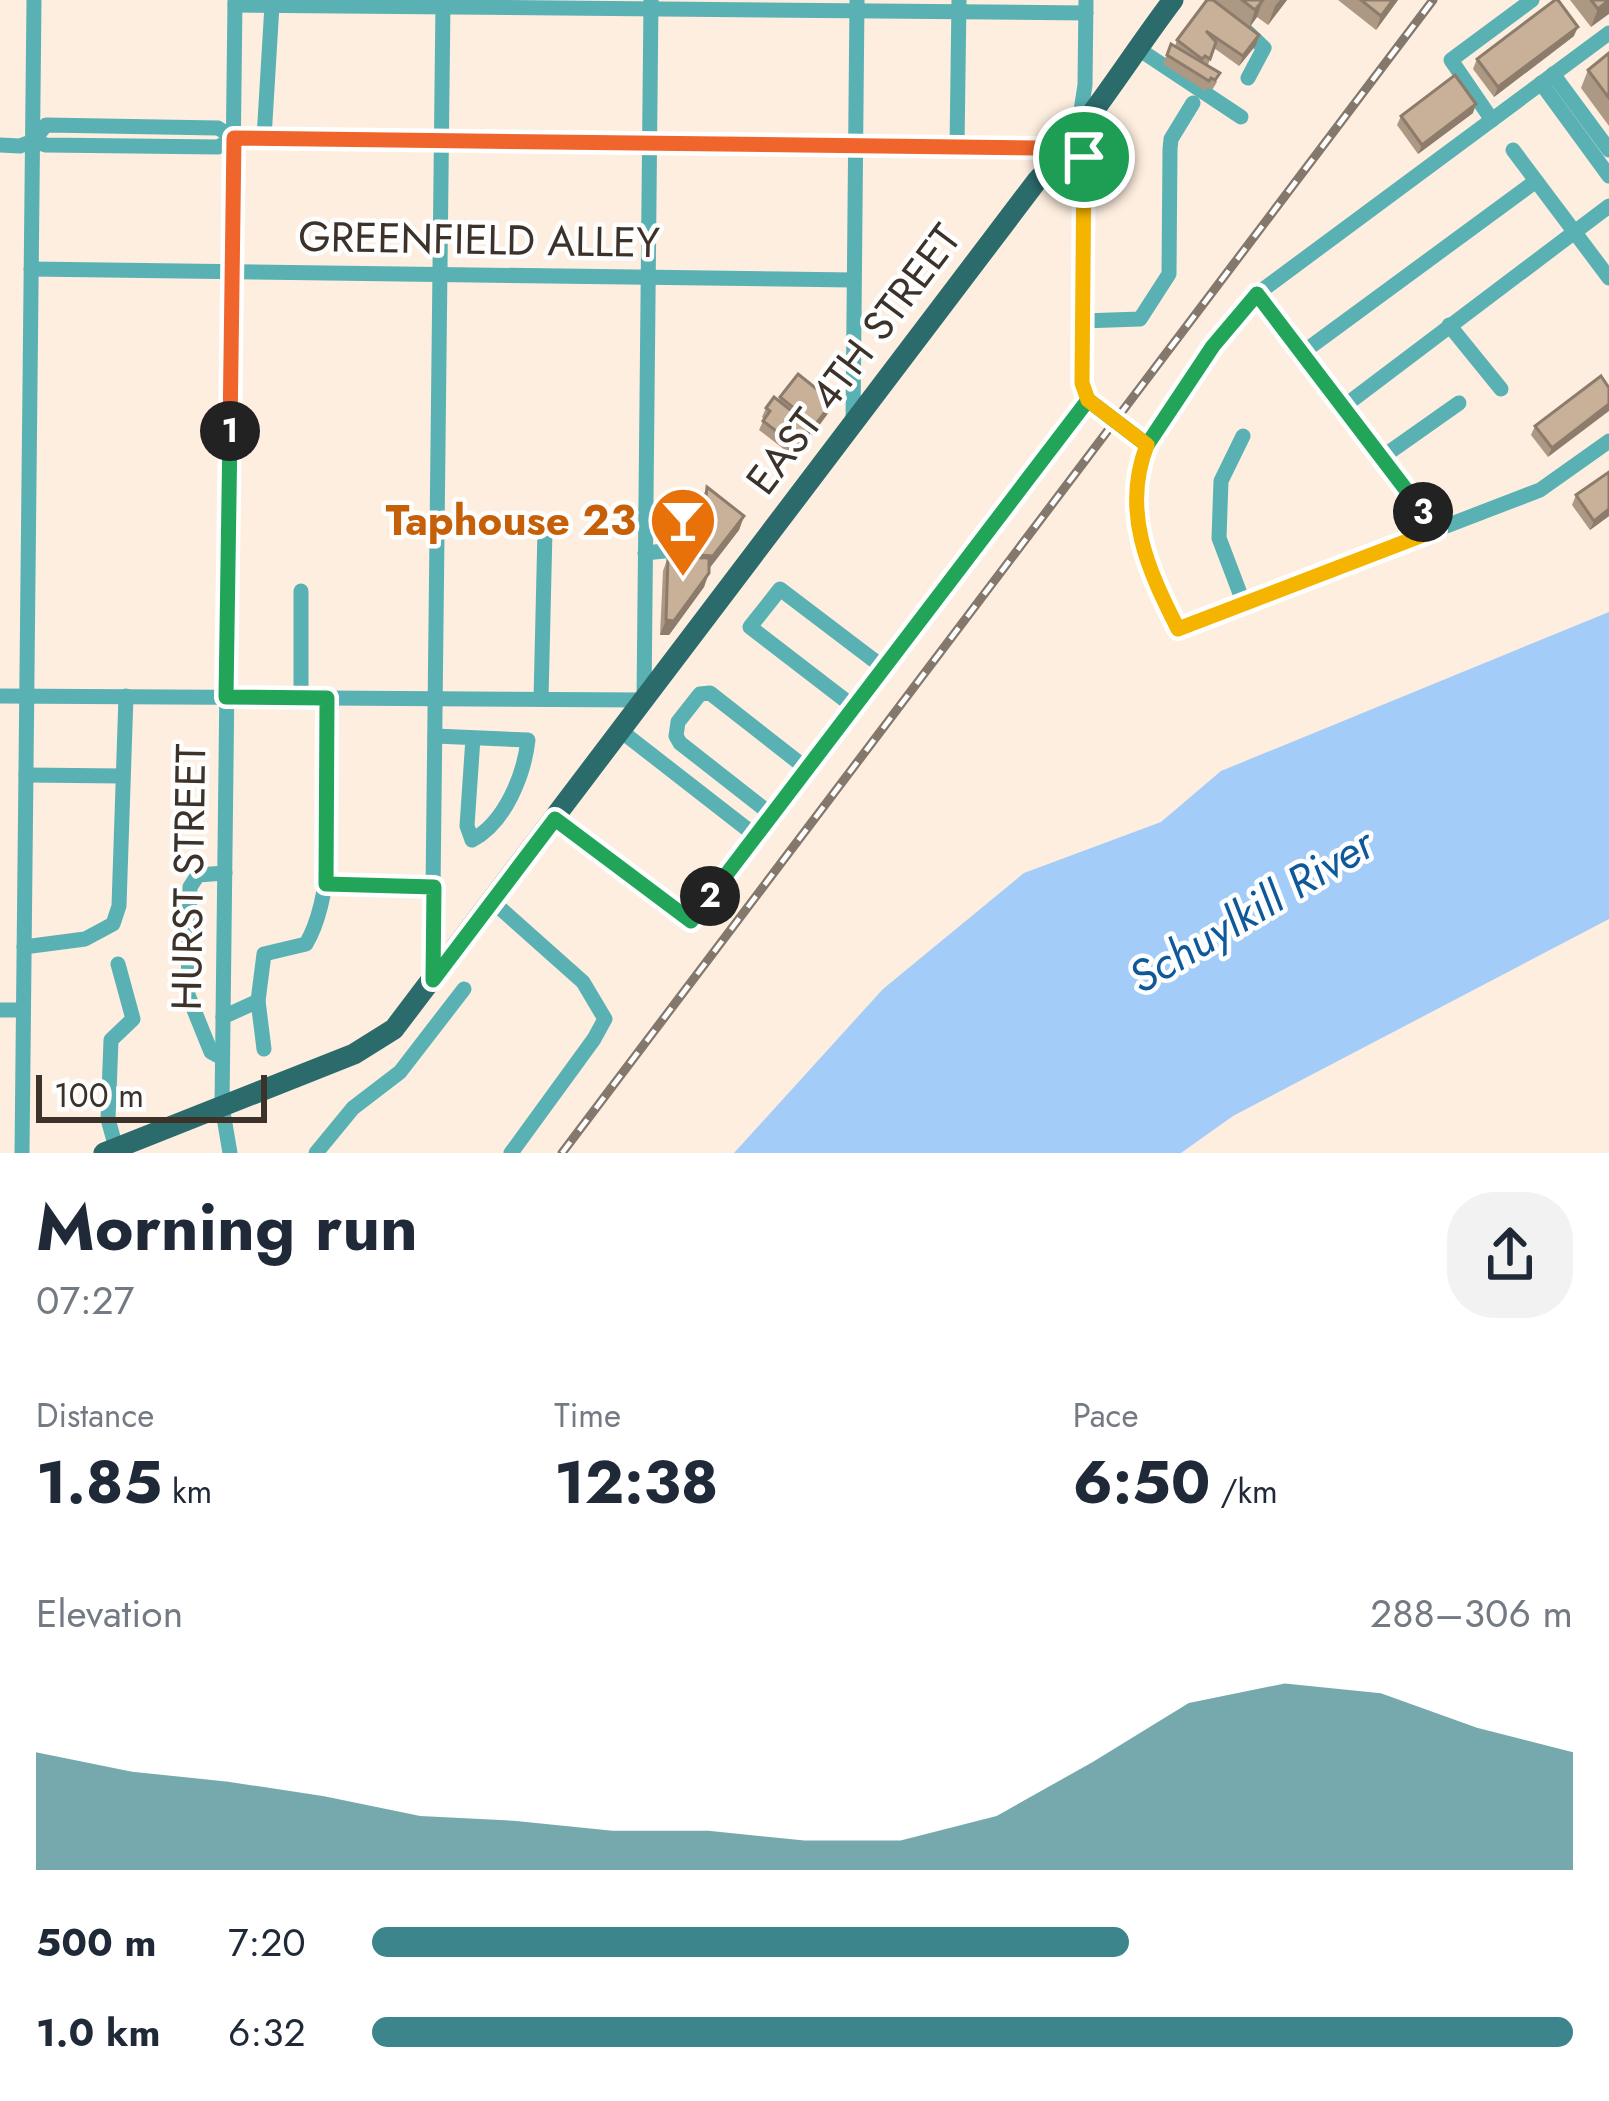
<!DOCTYPE html>
<meta charset="utf-8">
<style>
:root{--surface:#fff;--page:#f2f2f3;--text:#1f2937;--muted:#747a83;--accent:#3d858c}
body{margin:0;font-family:Jost,sans-serif;background:var(--page);color:var(--text);height:100vh;display:flex;flex-direction:column;font-size:45px;white-space:nowrap}
*{box-sizing:border-box;margin:0}
p{font-size:39px;color:var(--muted)}
.icon{flex:none;width:66px;height:66px;fill:none;stroke:currentColor;stroke-width:2;stroke-linecap:round;stroke-linejoin:round}
.map{position:relative;height:1153px;overflow:hidden}
.side{display:flex;flex-direction:column;background:var(--surface);flex:1}
.side>*{flex:none}
.scale{position:absolute;left:36px;bottom:30px;width:231px;box-sizing:border-box;padding-left:12px;border:6px solid #3c3229;border-top:0;font-size:33px;line-height:42px;white-space:nowrap;color:#3c3229;-webkit-text-stroke:9px #fefefe;paint-order:stroke}
.pin{position:absolute;display:grid;place-items:center;width:102px;height:102px;color:#fff;margin:-51px;border:6px solid #fff;border-radius:50%;box-shadow:0 3px 12px #0007}
.km{position:absolute;width:60px;height:60px;margin:-30px;border-radius:50%;background:#222;color:#fff;font-size:33px;line-height:60px;text-align:center}
.round{display:grid;place-items:center;flex:none;width:126px;height:126px;border-radius:48px;background:var(--page)}
.headline{display:flex;align-items:center;justify-content:space-between;height:204px;padding:0 36px}
h1{font-size:66px;font-weight:700;line-height:90px}
.metrics{display:grid;grid-template-columns:repeat(3,1fr);gap:18px;height:204px;padding:12px 36px}
.metrics div{display:grid;align-content:center}
.metrics b{font-size:60px;font-weight:700}
.metrics small{font-size:33px;font-weight:400}
.metrics p{font-size:33px}
.chart{height:336px;padding:24px 36px}
.chart p{display:flex;justify-content:space-between}
.chart svg{width:100%;height:216px;margin-top:12px;fill:var(--accent);opacity:.7}
ul{padding:0 36px;list-style:none;font-size:39px}
li{display:grid;grid-template-columns:192px 144px 1fr;align-items:center;height:90px}
li i{height:30px;border-radius:15px;background:var(--accent)}
.map>svg:first-child{display:block}
</style>
<div class="map">
<svg width="1609" height="1153" viewBox="0 0 1609 1153">
<rect width="100%" height="100%" fill="#fdeedf"/>
<polygon fill="#a3ccf8" points="1609,612 1609,919 1233,1116 1181,1153 734,1153 883,989 1024,873 1161,822 1221,771"/>
<g fill="none" stroke-linecap="round" stroke-linejoin="round">
<g stroke="#5ab1b3" stroke-width="15">
<polyline points="1086,0 1085,85 1077,137 1084,157 1082,383 1088,400 1146,445"/>
<polyline points="235,5 1086,13"/>
<polyline points="1242,27 1264,48 1248,78"/>
<path d="M1609,33l-352,261c-29,30 -51,62 -74,96 -12,17 -26,35 -36,54 -32,60 4,131 31,185l362,-139 69,-49"/>
<polyline points="1137,48 1241,117"/>
<polyline points="1553,74 1609,150"/>
<polyline points="1541,83 1609,176"/>
<polyline points="1492,120 1451,60 1532,0"/>
<polyline points="264,138 272,5"/>
<polyline points="33,141 46,125 218,128 234,138"/>
<polyline points="0,145 20,146 33,141 46,145 218,147 234,138 1039,148 1074,138"/>
<polyline points="957,147 959,0"/>
<polyline points="1513,150 1609,278"/>
<polyline points="31,269 854,280"/>
<polyline points="1257,294 1436,530"/>
<polyline points="1082,321 1140,319 1169,274 1170,149 1171,139 1193,103"/>
<polyline points="1449,325 1501,389"/>
<polyline points="1302,353 1536,181"/>
<polyline points="1343,407 1609,206"/>
<polyline points="853,423 857,0"/>
<polyline points="1243,436 1221,481 1219,538 1244,604"/>
<polyline points="1381,458 1459,403"/>
<polyline points="645,553 674,550 680,521 670,511 646,510"/>
<polyline points="301,591 301,697"/>
<polyline points="0,696 644,700 651,0"/>
<polyline points="541,699 545,530"/>
<polyline points="854,707 750,627 780,589 884,668"/>
<polyline points="621,731 756,836"/>
<path d="M435,736l93,4c-4,35 -23,83 -56,100l-5,-14 6,-88"/>
<polyline points="26,775 122,776"/>
<polyline points="772,815 680,743 676,736 678,722 700,694 710,693 807,769"/>
<polyline points="555,819 691,921 1088,400"/>
<polyline points="326,884 433,887"/>
<polyline points="492,901 583,982 605,1019 594,1039 511,1153"/>
<polyline points="24,947 85,939 113,924 119,906 126,696"/>
<polyline points="432,980 443,0"/>
<polyline points="258,1001 264,1049"/>
<polyline points="0,1010 23,1010"/>
<path d="M223,1017l35,-16 6,-47 42,-10c35,-60 21,-176 21,-246"/>
<polyline points="222,1058 211,1052 188,995 190,887 198,875 225,873"/>
<polyline points="116,1148 108,1119 111,1040 133,1019 118,964"/>
<polyline points="22,1153 34,0"/>
<polyline points="230,1153 222,1106 235,0"/>
<polyline points="316,1153 353,1108 400,1072 464,989"/>
</g>
<path stroke="#2c6b6c" stroke-width="21" d="M104,1153l250,-99 40,-25 642,-847c52,-56 91,-121 137,-182"/>
<defs>
<polyline id="rail" points="562,1153 1433,0"/>
</defs>
<use href="#rail" stroke="#84786d" stroke-width="9"/>
<use href="#rail" stroke="#fefefe" stroke-width="4.5" stroke-dasharray="14" stroke-linecap="butt"/>
</g>
<g fill="#ad9884">
<polygon points="1214,0 1287,0 1268,25 1257,17 1249,28 1259,35 1256,45 1239,66 1214,48 1208,65 1217,82 1212,90 1208,87 1205,91 1163,64 1171,44 1175,46 1177,40"/>
<polygon points="1338,0 1398,0 1376,30"/>
<polygon points="1570,0 1609,0 1591,27"/>
<polygon points="1574,36 1494,97 1473,69 1477,59"/>
<polygon points="1609,53 1609,126 1581,88 1588,70"/>
<polygon points="1473,113 1418,154 1397,125 1401,116"/>
<polygon points="1601,376 1548,457 1531,435 1535,426"/>
<polygon points="780,397 829,412 812,435 810,433 794,457 759,430 764,419 762,417 766,408 778,401"/>
<polygon points="707,487 744,516 739,530 709,569 704,587 669,635 660,635 663,571 668,557 696,558 701,501"/>
<polygon points="1576,495 1609,516 1590,530 1572,505"/>
</g>
<g fill="#8d7c6b">
<polygon points="1263,0 1257,17 1249,28 1255,10"/>
<polygon points="1280,0 1287,0 1268,25 1275,6"/>
<polygon points="1393,0 1398,0 1376,30 1381,16"/>
<polygon points="1609,0 1609,14 1591,27 1598,9"/>
<polygon points="1578,27 1574,36 1494,97 1498,87"/>
<polygon points="1259,35 1256,45 1239,66 1243,56"/>
<polygon points="1476,104 1473,113 1418,154 1422,145"/>
<polygon points="833,402 829,412 812,435 815,425"/>
<polygon points="1609,404 1609,411 1548,457 1552,448"/>
<polygon points="812,427 809,437 794,457 797,447"/>
<polygon points="1609,509 1609,516 1590,530 1594,521"/>
<polygon points="744,516 739,530 708,570 695,569 700,555"/>
<polygon points="709,573 704,587 669,635 660,635 666,620"/>
</g>
<g fill="#c9b199" stroke="#8d7c6b" stroke-width="3">
<polygon points="1207,0 1213,0 1259,35 1243,56 1206,31 1216,42 1210,59 1205,56 1202,59 1177,40"/>
<polygon points="1242,0 1263,0 1255,10"/>
<polygon points="1361,0 1393,0 1381,16"/>
<polygon points="1555,0 1558,0 1578,27 1498,87 1477,59"/>
<polygon points="1591,0 1609,0 1598,9"/>
<polygon points="1171,44 1220,73 1215,80 1211,78 1209,81 1167,55"/>
<polygon points="1609,53 1609,98 1588,70"/>
<polygon points="1455,75 1476,104 1422,145 1401,116"/>
<polygon points="798,374 833,402 815,425 780,397"/>
<polygon points="1601,376 1609,388 1609,404 1552,448 1535,426"/>
<polygon points="774,397 812,427 797,447 763,421 770,411 766,408"/>
<polygon points="1609,472 1609,509 1594,521 1576,495"/>
<polygon points="707,487 744,516 713,556 700,555"/>
<polygon points="668,557 709,558 709,573 674,621 666,620"/>
</g>
<g fill="none" stroke-linecap="round" stroke-linejoin="round">
<defs>
<polyline id="split-1" points="230,431 234,138 1039,148 1077,137 1084,157"/>
<polyline id="split-2" points="230,431 226,697 327,698 326,884 434,887 433,980 555,819 691,921 710,896"/>
<polyline id="split-3" points="710,896 1088,400 1147,445 1213,346 1257,294 1423,512"/>
<path id="split-4" d="M1084,157l-2,226 6,17 59,45c-26,66 1,125 31,184l258,-99 -13,-18"/>
</defs>
<use href="#split-1" stroke="#fff" stroke-width="24"/>
<use href="#split-2" stroke="#fff" stroke-width="24"/>
<use href="#split-3" stroke="#fff" stroke-width="24"/>
<use href="#split-4" stroke="#fff" stroke-width="24"/>
<use href="#split-1" stroke="#f0652b" stroke-width="15"/>
<use href="#split-2" stroke="#22a559" stroke-width="15"/>
<use href="#split-3" stroke="#22a559" stroke-width="15"/>
<use href="#split-4" stroke="#f5b400" stroke-width="15"/>
</g>
<defs>
<symbol id="bar-pin" viewBox="-11 -11 22 30"><path d="M0 17L-7.5 6A9.5 9.5 0 1 1 7.5 6Z" fill="#e8710a" stroke="#fefefe"/><path d="M-6-5H6L.8 .8V4.5H3.5V6h-7V4.5H-.8V.8Z" fill="#fff"/></symbol>
</defs>
<g fill-rule="evenodd">
<use href="#bar-pin" x="645" y="482" width="76" height="104"/>
</g>
<g text-anchor="middle" stroke-width="9" stroke-linejoin="round" paint-order="stroke">
<g font-size="42" fill="#3c3229" stroke="#fefefe">
<text transform="translate(479 239) rotate(1)" y="15">GREENFIELD ALLEY</text>
<text transform="translate(853 359) rotate(-53)" y="15">EAST 4TH STREET</text>
<text transform="translate(188 877) rotate(-89)" y="15">HURST STREET</text>
</g>
<g font-size="42" font-weight="bold" fill="#c56008" stroke="#fefefe" text-anchor="end">
<text x="636" y="535">Taphouse 23</text>
</g>
<g font-size="45" font-style="italic" fill="#0f599a" stroke="#fefefe">
<text transform="translate(1251 910) rotate(-31)" y="16">Schuylkill River</text>
</g>
</g>
</svg>
<div class="scale">100 m</div>
<div class="pin" style="left:1084px;top:157px;background:#1e9e55"><svg class="icon" aria-label="arrive" viewBox="0 0 24 24"><path d="M6 21V4h12l-3 4 3 4H6"/></svg></div>
<b class="km" style="left:230px;top:431px">1</b>
<b class="km" style="left:710px;top:896px">2</b>
<b class="km" style="left:1423px;top:512px">3</b>
</div>
<section class="side">
<div class="headline"><div><h1>Morning run</h1><p>07:27</p></div><a class="round"><svg class="icon" aria-label="share" viewBox="0 0 24 24"><path d="M12 15V3M7 8l5-5 5 5M5 13v7h14v-7"/></svg></a></div>
<div class="metrics">
<div><p>Distance</p><b>1.85<small> km</small></b></div>
<div><p>Time</p><b>12:38</b></div>
<div><p>Pace</p><b>6:50<small> /km</small></b></div>
</div>
<div class="chart"><p><span>Elevation</span>288–306 m</p>
<svg viewBox="0 0 160 44" preserveAspectRatio="none"><path d="M0 44V20L10 24L20 26L30 29L40 33L50 34L60 36L70 36L80 38L90 38L100 33L110 22L120 10L130 6L140 8L150 15L160 20V44z"/></svg>
</div>
<ul>
<li><b>500 m</b>7:20<i style="width:63%"></i></li>
<li><b>1.0 km</b>6:32<i style="width:100%"></i></li>
</ul>
</section>
